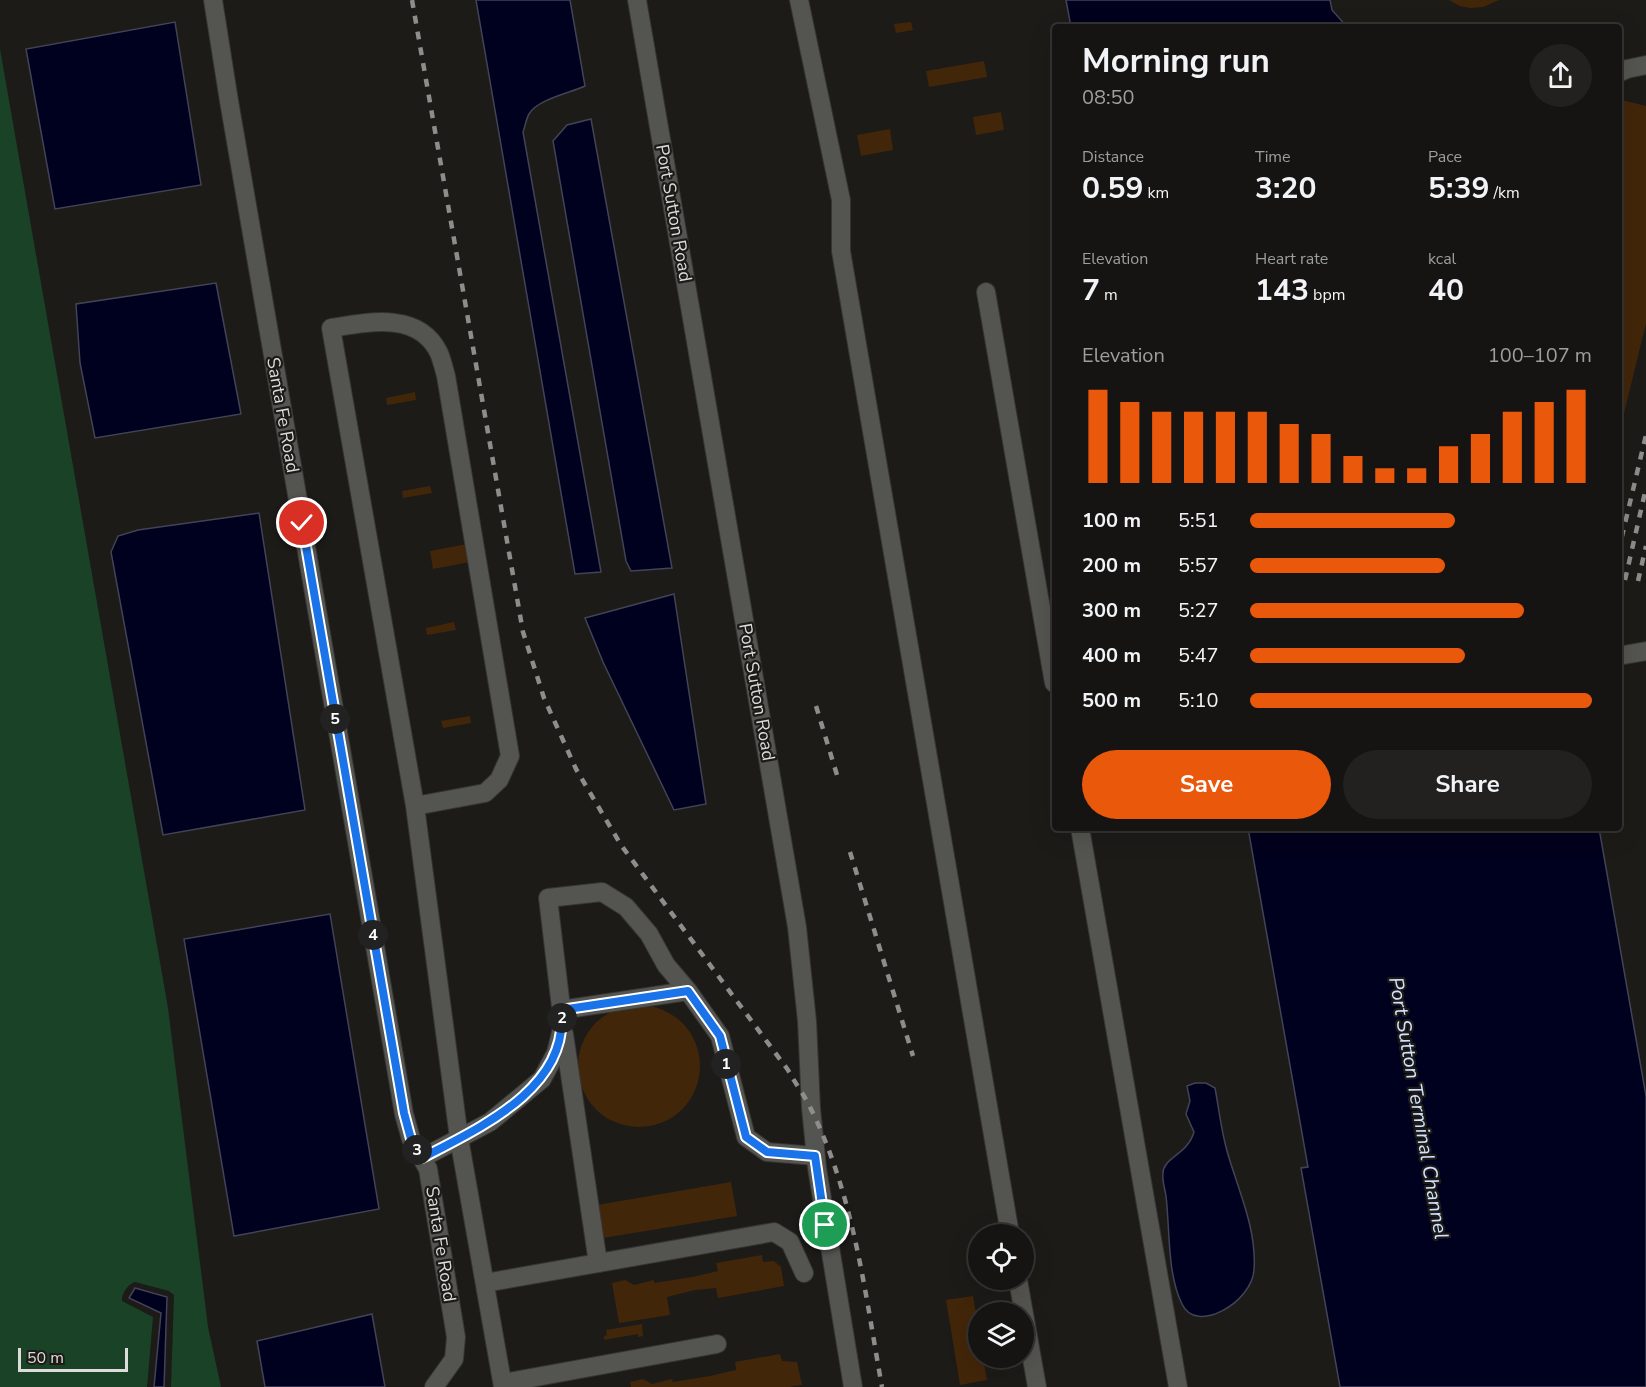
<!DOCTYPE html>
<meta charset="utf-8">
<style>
:root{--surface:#151412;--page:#222120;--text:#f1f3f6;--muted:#9d9e9f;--line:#343332;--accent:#ea580c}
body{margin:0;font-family:"Nunito Sans",sans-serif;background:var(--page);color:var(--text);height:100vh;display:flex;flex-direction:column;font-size:22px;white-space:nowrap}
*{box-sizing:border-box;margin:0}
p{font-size:20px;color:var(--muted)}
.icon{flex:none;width:33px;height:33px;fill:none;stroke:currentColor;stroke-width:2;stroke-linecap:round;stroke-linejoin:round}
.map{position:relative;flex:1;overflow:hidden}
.panel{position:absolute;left:1052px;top:24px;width:570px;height:807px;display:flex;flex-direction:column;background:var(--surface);border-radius:6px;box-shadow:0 6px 24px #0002,0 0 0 2px var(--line)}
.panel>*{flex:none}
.tools{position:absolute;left:968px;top:1224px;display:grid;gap:12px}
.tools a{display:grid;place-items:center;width:66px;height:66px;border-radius:50%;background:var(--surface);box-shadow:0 6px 24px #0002,0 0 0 2px var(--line);font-size:30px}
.scale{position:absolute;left:18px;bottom:15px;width:110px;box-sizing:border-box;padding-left:6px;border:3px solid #dddcda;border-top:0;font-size:16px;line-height:21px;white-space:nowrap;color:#dddcda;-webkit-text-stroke:4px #1c1b18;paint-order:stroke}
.pin{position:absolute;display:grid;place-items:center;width:51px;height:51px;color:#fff;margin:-26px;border:3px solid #fff;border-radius:50%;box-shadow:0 2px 6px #0007}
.km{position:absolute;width:30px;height:30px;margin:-15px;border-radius:50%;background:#222;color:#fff;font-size:16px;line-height:30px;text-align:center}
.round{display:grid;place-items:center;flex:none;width:63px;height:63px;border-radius:32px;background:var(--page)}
.headline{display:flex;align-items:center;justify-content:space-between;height:102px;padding:0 30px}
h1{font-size:33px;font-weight:700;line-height:45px}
.stats{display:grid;grid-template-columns:repeat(3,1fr);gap:9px;height:102px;padding:6px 30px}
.stats div{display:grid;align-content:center}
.stats b{font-size:30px;font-weight:700}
.stats small{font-size:16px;font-weight:400}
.stats p{font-size:16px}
.chart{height:168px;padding:12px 30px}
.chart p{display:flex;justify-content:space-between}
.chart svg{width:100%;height:108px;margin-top:6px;stroke:var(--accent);stroke-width:6}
.button{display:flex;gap:12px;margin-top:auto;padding:12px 30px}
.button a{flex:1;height:69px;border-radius:36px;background:var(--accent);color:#fff;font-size:24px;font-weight:700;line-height:69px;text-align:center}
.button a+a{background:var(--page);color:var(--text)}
ul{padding:0 30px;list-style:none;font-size:20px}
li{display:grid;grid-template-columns:96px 72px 1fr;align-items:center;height:45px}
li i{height:15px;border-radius:8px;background:var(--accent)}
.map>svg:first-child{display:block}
</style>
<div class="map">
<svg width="1646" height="1387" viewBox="0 0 1646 1387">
<rect width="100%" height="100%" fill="#1c1b18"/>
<path fill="#1a4227" d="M0,49l168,959 40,319 13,60h-50l3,-92 -5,-4 -34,-9c-7,2 -14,12 -13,19l31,16 -6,70h-147z"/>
<g fill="#00011e" stroke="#424356" stroke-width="1.5">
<path d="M476,0h94l15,86c-15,7 -47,13 -56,28 -3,5 -4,13 -6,18l78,440 -26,2z"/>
<polygon points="1066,0 1330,0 1332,10 1347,27 1071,27"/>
<polygon points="175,22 201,185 55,209 26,49"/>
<polygon points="591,119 672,568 631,571 626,561 553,141 567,125"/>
<polygon points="216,283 241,414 95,438 80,363 76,304"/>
<polygon points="259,513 305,810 163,835 111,552 118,536 138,530"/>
<polygon points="674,594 706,804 674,810 603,662 585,618"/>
<polygon points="1248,828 1599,828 1646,1096 1646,1387 1340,1387 1301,1168 1308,1167"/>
<polygon points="330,914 379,1209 234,1236 184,939"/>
<path d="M1195,1083h11l9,5c4,21 6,42 12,63 11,39 30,78 27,119 -2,32 -58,65 -72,34 -15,-30 -12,-75 -16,-108 -1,-7 -4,-15 -3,-23 0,-15 25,-19 31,-41l-8,-18 4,-13 -3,-15z"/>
<polygon points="135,1288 167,1297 164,1387 154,1387 161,1313 129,1298"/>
<polygon points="372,1314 385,1387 265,1387 257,1341"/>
</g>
<g fill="#42260a">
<polygon points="1449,0 1499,0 1483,7 1471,8 1460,6"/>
<polygon points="911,22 913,30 896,33 894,24"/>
<polygon points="984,61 987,77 929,87 926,71"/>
<polygon points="1618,99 1646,106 1646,323 1619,434"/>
<polygon points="1001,112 1004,130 976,135 973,117"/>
<polygon points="890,129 893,150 861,156 857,135"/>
<polygon points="415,392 416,400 387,405 386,398"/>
<polygon points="430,486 432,493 403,498 402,491"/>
<polygon points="467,544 470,562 433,569 430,551"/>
<polygon points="454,622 456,630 427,635 426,628"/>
<polygon points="470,716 471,723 443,728 441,721"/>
<circle cx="639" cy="1066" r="61"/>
<polygon points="731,1182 737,1216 603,1238 597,1205"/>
<polygon points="762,1255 763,1262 774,1261 781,1267 784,1286 718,1298 716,1288 695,1290 667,1297 670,1315 619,1323 612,1283 625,1280 634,1285 654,1280 654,1283 692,1277 718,1271 716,1263"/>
<polygon points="973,1296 978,1325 978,1358 983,1358 987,1380 960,1385 946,1300"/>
<polygon points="642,1324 643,1336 638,1337 638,1334 604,1340 604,1336 607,1335 606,1330"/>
<polygon points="780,1354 782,1361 797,1362 802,1385 789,1387 631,1387 630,1382 643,1379 652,1384 672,1379 673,1382 710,1376 736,1370 735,1362"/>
</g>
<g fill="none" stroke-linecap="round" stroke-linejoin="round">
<defs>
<g id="minor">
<polyline points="213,0 229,101 404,1114 411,1139 428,1169 456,1337 454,1359 434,1387"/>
<polyline points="637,0 797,927 807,1021 811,1108 817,1168 853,1387"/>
<polyline points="799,0 841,200 841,251 1010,1234"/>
<polyline points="1618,73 1627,69 1646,65"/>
<polyline points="986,292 1054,683"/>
<polyline points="1618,656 1646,651"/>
<path d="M415,806l70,-13 14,-13 11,-24 -64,-380c-2,-7 -4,-16 -7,-23 -20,-42 -71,-31 -108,-25l84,478 44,332 44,249"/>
<polyline points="1080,828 1178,1387"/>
<polyline points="561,1010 688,991"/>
<polyline points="564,1034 598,1263"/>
<polyline points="422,1158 490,1122 542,1079 556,1053 563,1024 548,898 602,892 626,907 649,934 666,965 688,991 720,1036 746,1137 767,1152 815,1156"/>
<polyline points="1018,1280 1037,1387"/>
<polyline points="485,1283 774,1232 790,1242 804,1273"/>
<polyline points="503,1383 717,1344"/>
</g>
</defs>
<use href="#minor" stroke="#363533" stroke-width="20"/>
<use href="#minor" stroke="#545450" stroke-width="18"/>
<g stroke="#8e8d8b" stroke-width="4.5" stroke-dasharray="8 8" stroke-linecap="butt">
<path d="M412,0l111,632 21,66 32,71 45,76 167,225c7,13 17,26 23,39 43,87 54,184 71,278"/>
<polyline points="1618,553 1646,435"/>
<polyline points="1625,580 1646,488"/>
<polyline points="1638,581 1646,546"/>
<polyline points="816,706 837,775"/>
<polyline points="850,852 913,1056"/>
</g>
</g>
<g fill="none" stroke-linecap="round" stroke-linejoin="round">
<defs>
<path id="route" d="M302,523l102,590 7,26 11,19c57,-30 148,-70 139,-148l127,-19 32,45 26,101 21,15 48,4 10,69"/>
</defs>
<use href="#route" stroke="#fff" stroke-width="12"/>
<use href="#route" stroke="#1a73e8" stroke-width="8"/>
</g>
<g text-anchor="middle" stroke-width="4.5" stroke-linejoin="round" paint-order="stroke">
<g font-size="18" fill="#dddcda" stroke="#1c1b18">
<text transform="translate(674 213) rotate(80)" y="6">Port Sutton Road</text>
<text transform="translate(283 415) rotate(80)" y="6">Santa Fe Road</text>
<text transform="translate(757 692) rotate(80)" y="6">Port Sutton Road</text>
<text transform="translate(441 1244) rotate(81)" y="6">Santa Fe Road</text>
</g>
<g font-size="20" font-style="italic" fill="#d3e3ff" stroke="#1c1b18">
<text transform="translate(1419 1108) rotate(80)" y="7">Port Sutton Terminal Channel</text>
</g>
</g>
</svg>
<div class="tools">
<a><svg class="icon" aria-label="locate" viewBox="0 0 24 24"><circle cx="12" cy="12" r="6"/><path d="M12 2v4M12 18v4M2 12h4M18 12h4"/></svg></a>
<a><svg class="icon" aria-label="layers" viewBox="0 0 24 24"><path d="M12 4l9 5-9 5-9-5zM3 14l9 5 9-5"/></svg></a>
</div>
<div class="scale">50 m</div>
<div class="pin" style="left:825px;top:1225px;background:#1e9e55"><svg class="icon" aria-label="arrive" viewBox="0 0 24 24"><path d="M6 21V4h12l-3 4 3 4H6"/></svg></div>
<div class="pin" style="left:302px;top:523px;background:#d93025"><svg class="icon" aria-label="check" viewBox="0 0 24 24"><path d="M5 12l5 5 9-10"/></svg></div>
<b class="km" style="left:726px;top:1064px">1</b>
<b class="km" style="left:562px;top:1018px">2</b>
<b class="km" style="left:417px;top:1150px">3</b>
<b class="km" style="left:373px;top:935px">4</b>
<b class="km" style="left:335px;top:719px">5</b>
<section class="panel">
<div class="headline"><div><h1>Morning run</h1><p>08:50</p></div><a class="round"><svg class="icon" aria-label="share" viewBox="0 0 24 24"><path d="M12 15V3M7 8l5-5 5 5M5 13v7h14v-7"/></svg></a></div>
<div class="stats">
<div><p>Distance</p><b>0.59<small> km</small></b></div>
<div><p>Time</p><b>3:20</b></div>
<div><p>Pace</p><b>5:39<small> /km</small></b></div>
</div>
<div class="stats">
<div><p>Elevation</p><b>7<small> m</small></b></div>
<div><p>Heart rate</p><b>143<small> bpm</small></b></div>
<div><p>kcal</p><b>40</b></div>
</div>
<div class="chart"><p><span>Elevation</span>100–107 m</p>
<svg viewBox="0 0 160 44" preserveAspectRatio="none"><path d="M5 44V6M15 44V11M25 44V15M35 44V15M45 44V15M55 44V15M65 44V20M75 44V24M85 44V33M95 44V38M105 44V38M115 44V29M125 44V24M135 44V15M145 44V11M155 44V6"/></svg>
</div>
<ul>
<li><b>100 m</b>5:51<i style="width:60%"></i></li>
<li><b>200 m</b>5:57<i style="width:57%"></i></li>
<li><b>300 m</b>5:27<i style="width:80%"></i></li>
<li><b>400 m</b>5:47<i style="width:63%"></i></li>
<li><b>500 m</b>5:10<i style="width:100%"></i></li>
</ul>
<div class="button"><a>Save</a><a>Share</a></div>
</section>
</div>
